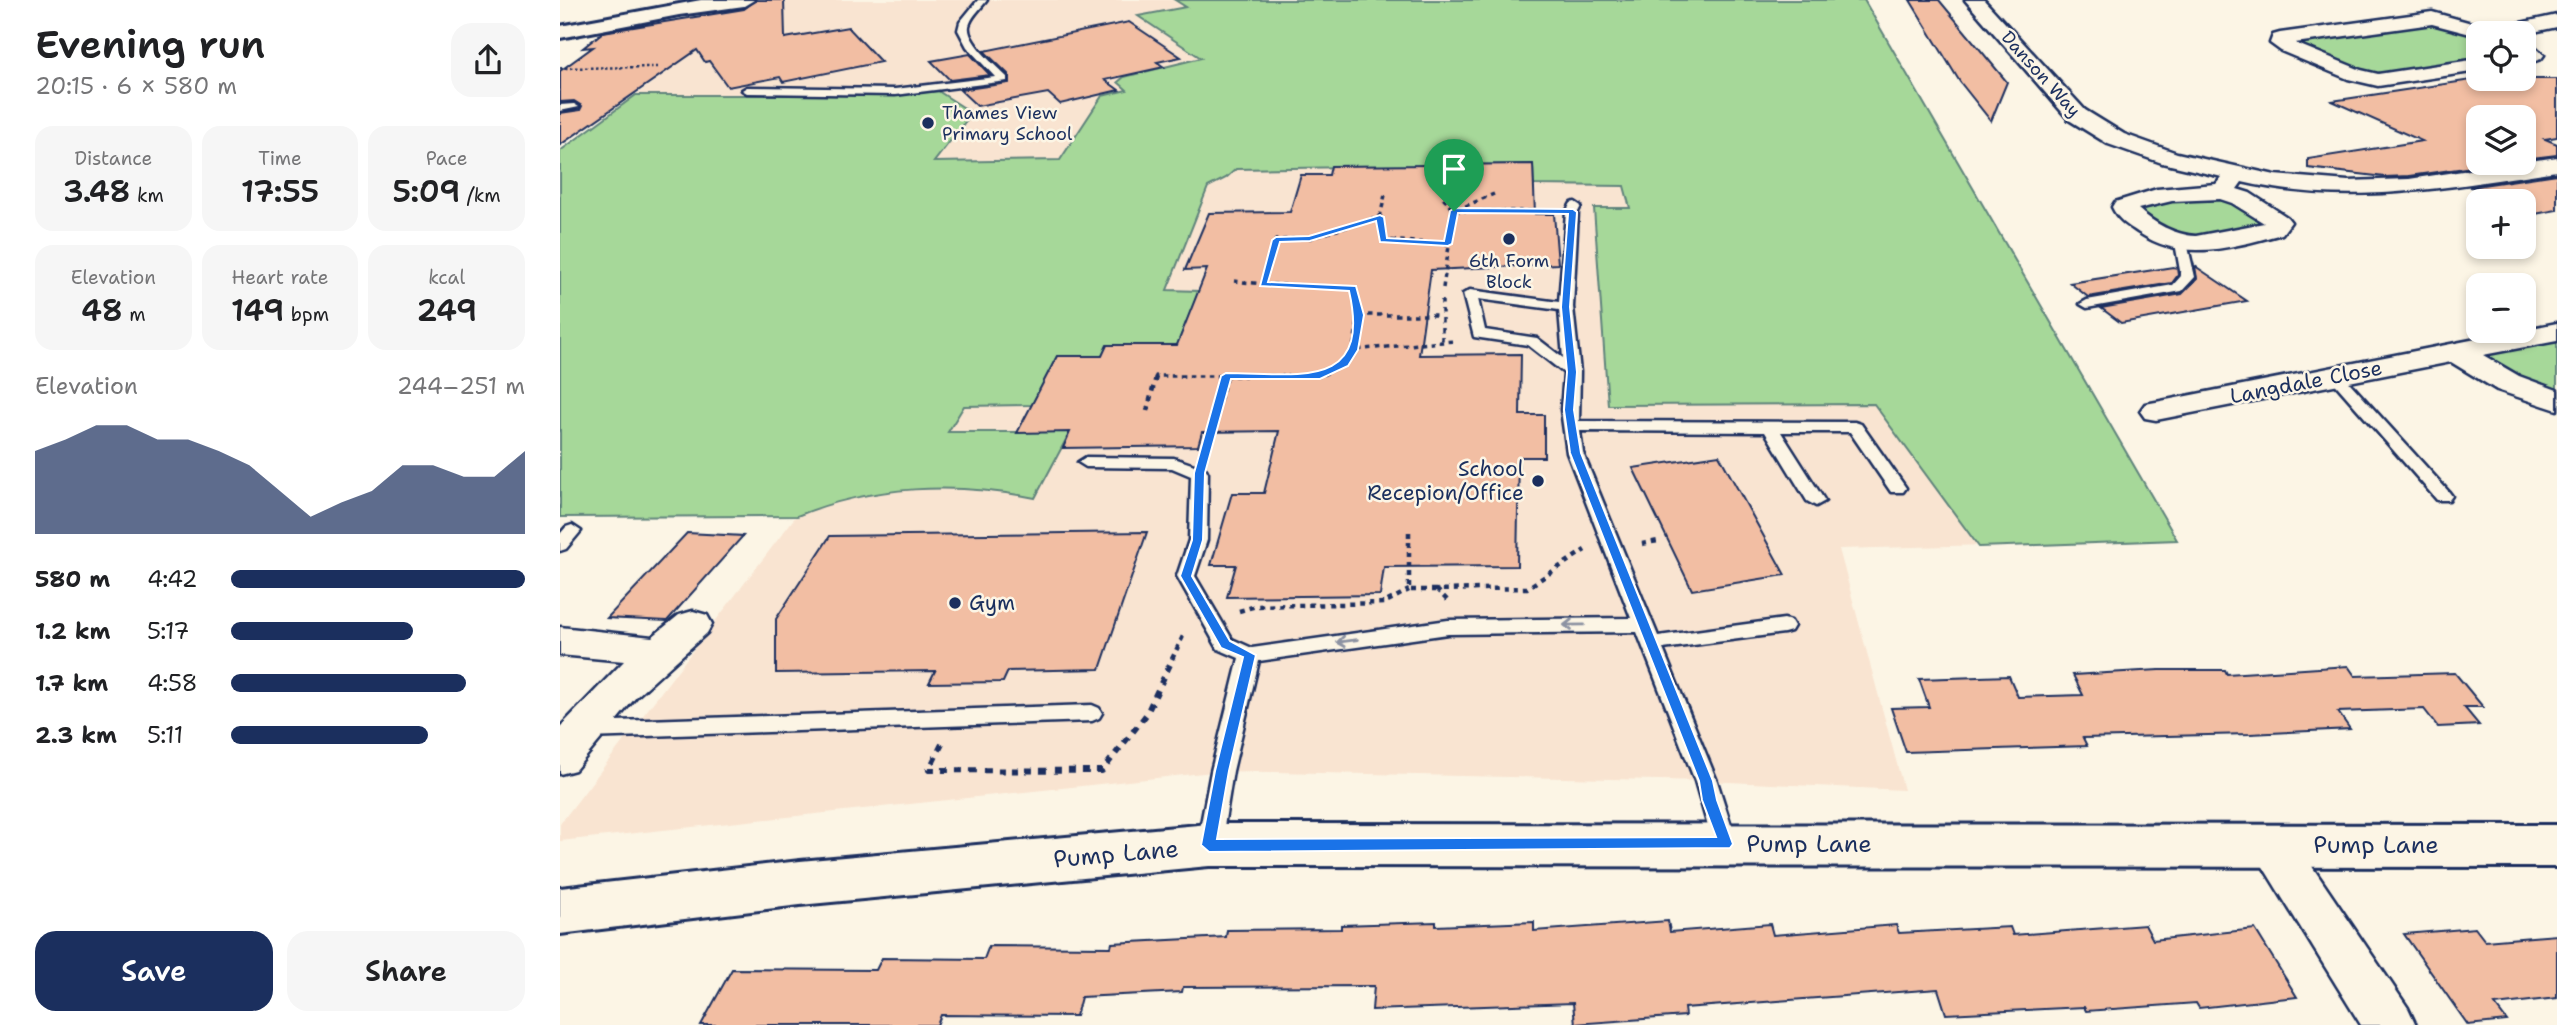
<!DOCTYPE html>
<meta charset="utf-8">
<style>
:root{--surface:#fff;--page:#f6f6f6;--text:#202124;--muted:#757577;--accent:#1b2f5e}
body{margin:0;font-family:"Shantell Sans",sans-serif;background:var(--page);color:var(--text);height:100vh;display:flex;flex-direction:column;font-size:26px;white-space:nowrap}
*{box-sizing:border-box;margin:0}
p{font-size:23px;color:var(--muted)}
.icon{flex:none;width:38px;height:38px;fill:none;stroke:currentColor;stroke-width:2;stroke-linecap:round;stroke-linejoin:round}
.map{position:relative;flex:1;overflow:hidden}
.sheet{display:flex;flex-direction:column;background:var(--surface);width:560px}
.sheet>*{flex:none}
.fabs{position:absolute;left:1906px;top:21px;display:grid;gap:14px}
.fabs a{display:grid;place-items:center;width:70px;height:70px;border-radius:14px;background:var(--surface);box-shadow:0 4px 10px #0003;font-size:35px}
.pin{position:absolute;display:grid;place-items:center;width:60px;height:60px;color:#fff;margin:-72px -30px;border-radius:50% 50% 50% 0;rotate:-45deg;box-shadow:0 0 7px #0007}
.pin .icon{rotate:45deg}
.round{display:grid;place-items:center;flex:none;width:74px;height:74px;border-radius:21px;background:var(--page)}
.overview{display:flex;align-items:center;justify-content:space-between;height:119px;padding:0 35px}
h1{font-size:38px;font-weight:600;line-height:52px}
.stats{display:grid;grid-template-columns:repeat(3,1fr);gap:10px;height:119px;padding:7px 35px}
.stats div{display:grid;align-content:center;border-radius:18px;background:var(--page);text-align:center}
.stats b{font-size:30px;font-weight:600}
.stats small{font-size:19px;font-weight:400}
.stats p{font-size:19px}
.chart{height:196px;padding:14px 35px}
.chart p{display:flex;justify-content:space-between}
.chart svg{width:100%;height:126px;margin-top:7px;fill:var(--accent);opacity:.7}
.cta{display:flex;gap:14px;margin-top:auto;padding:14px 35px}
.cta a{flex:1;height:80px;border-radius:21px;background:var(--accent);color:#fff;font-size:28px;font-weight:600;line-height:80px;text-align:center}
.cta a+a{background:var(--page);color:var(--text)}
ul{padding:0 35px;list-style:none;font-size:23px}
li{display:grid;grid-template-columns:112px 84px 1fr;align-items:center;height:52px}
li i{height:18px;border-radius:9px;background:var(--accent)}
main{display:flex;flex:1;min-height:0}
.map>svg:first-child{display:block}
</style>
<main>
<section class="sheet">
<div class="overview"><div><h1>Evening run</h1><p>20:15 · 6 × 580 m</p></div><a class="round"><svg class="icon" aria-label="share" viewBox="0 0 24 24"><path d="M12 15V3M7 8l5-5 5 5M5 13v7h14v-7"/></svg></a></div>
<div class="stats">
<div><p>Distance</p><b>3.48<small> km</small></b></div>
<div><p>Time</p><b>17:55</b></div>
<div><p>Pace</p><b>5:09<small> /km</small></b></div>
</div>
<div class="stats">
<div><p>Elevation</p><b>48<small> m</small></b></div>
<div><p>Heart rate</p><b>149<small> bpm</small></b></div>
<div><p>kcal</p><b>249</b></div>
</div>
<div class="chart"><p><span>Elevation</span>244–251 m</p>
<svg viewBox="0 0 160 44" preserveAspectRatio="none"><path d="M0 44V15L10 11L20 6L30 6L40 11L50 11L60 15L70 20L80 29L90 38L100 33L110 29L120 20L130 20L140 24L150 24L160 15V44z"/></svg>
</div>
<ul>
<li><b>580 m</b>4:42<i style="width:100%"></i></li>
<li><b>1.2 km</b>5:17<i style="width:62%"></i></li>
<li><b>1.7 km</b>4:58<i style="width:80%"></i></li>
<li><b>2.3 km</b>5:11<i style="width:67%"></i></li>
</ul>
<div class="cta"><a>Save</a><a>Share</a></div>
</section>
<div class="map">
<svg width="1997" height="1025" viewBox="0 0 1997 1025">
<rect width="100%" height="100%" fill="#fcf5e5"/>
<filter id="ink" filterUnits="userSpaceOnUse"><feTurbulence type="fractalNoise" baseFrequency=".0143" numOctaves="2"/><feDisplacementMap in="SourceGraphic" scale="14" xChannelSelector="R" yChannelSelector="G"/><feConvolveMatrix kernelMatrix="1 2 1 2 8 2 1 2 1" color-interpolation-filters="sRGB"/></filter>
<g filter="url(#ink)">
<polygon fill="#f9e4d1" points="1304,0 1617,540 1279,549 1344,790 1146,781 662,771 0,841 0,824 236,516 0,517 0,151 158,34 180,7 238,0"/>
<g fill="#a6d899" stroke="#60847c" stroke-width="2">
<path d="M615,0h689l313,540 -198,7 -105,-143 -266,1 -14,-197h36l-6,-22 -90,-1 -1,-21 -297,5 -10,9 -18,9 -41,103 32,1 -22,54h-69l-6,11h-45l-25,49 -68,1 -16,26h122l-35,66c-79,-16 -163,-13 -238,18l-237,1v-366l76,-56h256l46,-4 34,22 -38,49 126,-2 42,-64 25,-6 -9,-8 6,-5 77,-19 -63,-42 48,-9z"/>
<polygon points="1857,23 1902,28 1918,34 1918,62 1830,74 1797,72 1739,48 1741,40"/>
<polygon points="1661,196 1706,223 1620,239 1572,208 1622,198"/>
<polygon points="1997,332 1997,401 1896,352"/>
</g>
<g fill="#f2bea3" stroke="#1b2f5e" stroke-width="2">
<polygon points="196,0 224,0 225,38 288,27 321,62 223,82 220,77 168,87 149,61 145,62 137,50 0,145 0,113 20,110 22,106 14,101 0,102 0,71 33,47 23,48 43,32 184,9"/>
<polygon points="1350,0 1379,0 1447,82 1431,121 1400,82"/>
<polygon points="569,22 621,57 597,62 604,67 545,80 559,90 500,104 488,93 417,106 400,90 449,83 449,75 424,51"/>
<polygon points="410,54 430,75 390,80 371,61"/>
<polygon points="1918,79 1997,79 1997,137 1985,139 1997,144 1997,155 1964,159 1964,117 1918,117 1918,163 1940,163 1849,176 1825,177 1748,168 1748,159 1862,141 1772,101"/>
<polygon points="973,164 975,214 994,214 998,264 871,270 859,355 961,354 960,415 984,415 984,457 959,457 957,566 824,567 820,595 667,597 676,565 651,565 672,493 704,493 719,431 642,432 638,446 503,448 510,432 457,433 497,356 542,356 547,345 617,345 647,269 625,270 649,213 730,212 741,175 769,175 771,166"/>
<polygon points="1997,174 1997,210 1964,216 1964,201 1957,201 1957,192 1909,187"/>
<polygon points="1635,266 1687,301 1561,323 1541,308 1622,294 1637,279"/>
<polygon points="1613,267 1617,268 1618,275 1612,283 1528,297 1510,283"/>
<polygon points="1159,455 1225,575 1132,590 1073,468"/>
<polygon points="587,532 540,669 448,671 443,682 369,683 375,671 216,673 216,619 270,536"/>
<polygon points="127,533 183,536 107,621 47,618"/>
<polygon points="1788,666 1795,676 1895,673 1923,707 1904,707 1919,725 1878,727 1864,709 1778,712 1790,729 1690,734 1523,738 1527,746 1346,752 1331,708 1369,707 1359,679 1449,676 1458,697 1523,695 1513,675 1599,670 1665,670 1667,674"/>
<polygon points="1108,921 1110,932 1210,924 1213,935 1336,925 1339,933 1450,927 1453,935 1585,925 1593,940 1695,929 1737,997 1639,1008 1636,1003 1526,1011 1524,1007 1386,1014 1378,989 1124,1008 1125,1016 1015,1024 1013,1003 812,1010 814,986 623,987 622,992 521,997 516,1016 381,1015 377,1025 141,1025 172,969 316,970 322,958 424,959 429,946 551,947 552,943 666,937 667,930 781,929 781,925 876,922 876,926 974,922 974,931"/>
<polygon points="1915,928 1925,941 1997,935 1997,998 1935,1005 1947,1021 1908,1025 1844,934"/>
</g>
<g fill="none" stroke-linecap="round" stroke-linejoin="round">
<defs>
<g id="service">
<path d="M418,0h9c-5,7 -14,15 -17,23 -8,15 26,43 37,54v4l-112,14 -148,-2 -5,-3 5,-3 148,2 100,-12 -28,-30 -9,-17 2,-8z"/>
<polygon points="0,105 14,104 19,107 0,111"/>
<path d="M1015,202l6,4 -3,6 -5,95 7,65 -1,49 276,1 6,2 45,64 -3,4h-12l-41,-60h-69l44,69 -9,5 -9,-5 -42,-69 -185,-1 3,22 75,183 126,-17 7,2 3,5 -3,5 -7,2 -121,16 54,132 20,63 -4,7 -8,2 -8,-2 -4,-7 -18,-63 -58,-149 -189,2 -189,27 -26,110 -12,74 -4,7 -8,2 -8,-2 -4,-7 14,-74 28,-113 -21,-9 -41,-73 12,-36 2,-64 -19,-8 -86,-1 -8,-5 8,-5 88,1 32,11 2,4 -1,67 -12,36 37,63 20,9 196,-28 183,-2 -64,-165 -6,-43 3,-37 -36,-28 -54,-8 -11,-43 7,-4 89,12 7,-90 5,-9zM918,299l81,11 4,48 -26,-20 -52,-8z"/>
<polygon points="1621,239 1627,243 1635,277 1622,291 1527,308 1520,304 1527,300 1613,285 1621,276 1615,243"/>
<polygon points="1776,371 1781,373 1889,492 1892,496 1889,500 1877,500 1771,379 1768,376"/>
<polygon points="12,525 21,531 6,549 0,551 0,534 6,527"/>
<polygon points="532,705 539,708 542,713 539,718 532,721 27,738 20,736 16,730 20,724 27,722"/>
</g>
<g id="minor">
<path d="M1405,0h19l101,110 39,24 53,19 98,22 73,6 61,-2 148,-22v14c-109,16 -205,36 -315,11l-5,7 13,4 37,24 4,5 -9,12c-49,13 -98,29 -143,-1 -12,-8 -21,-13 -27,-26l3,-5 42,-13 59,-5 6,-7 -60,-14 -54,-19 -39,-24zM1660,199l12,4 32,20 -68,13c-22,-1 -42,-13 -58,-27l34,-8z"/>
<polygon points="1872,12 1933,29 1997,15 1997,27 1964,34 1918,33 1918,36 1872,24 1735,43 1801,70 1818,74 1918,59 1918,71 1818,86 1788,79 1721,51 1710,43 1713,35 1720,33"/>
<polygon points="1964,41 1971,43 1984,55 1981,59 1964,65"/>
<polygon points="1997,323 1997,341 1923,355 1959,376 1997,390 1997,410 1937,390 1891,362 1596,420 1585,418 1580,411 1585,404 1596,402"/>
<polygon points="133,611 147,615 152,624 147,633 76,697 15,770 0,774 0,727 64,661 0,655 0,627 92,637 119,615"/>
<polygon points="1712,825 1728,831 1848,1008 1856,1025 1801,1025 1689,844 1696,831"/>
</g>
<g id="tertiary">
<polygon points="141,0 194,0 184,6 119,15 0,38 0,26"/>
<polygon points="649,824 1997,825 1997,867 649,866 240,905 0,934 0,888 240,861"/>
</g>
</defs>
<use href="#service" stroke="#1b2f5e" stroke-width="5"/>
<use href="#minor" stroke="#1b2f5e" stroke-width="5"/>
<use href="#tertiary" stroke="#1b2f5e" stroke-width="6"/>
<polyline stroke="#1b2f5e" stroke-width="2.5" stroke-dasharray="2.5 2.5" stroke-linecap="butt" points="0,68 97,67"/>
<g stroke="#1b2f5e" stroke-width="3.5" stroke-dasharray="4.5 4.5" stroke-linecap="butt">
<polyline points="825,195 820,217 823,240 888,244"/>
<polyline points="883,198 894,211 988,211"/>
<polyline points="674,281 703,284 716,240 750,238 820,217"/>
<polyline points="703,284 793,288 799,315 793,350"/>
<polyline points="883,288 894,211 934,194"/>
<polyline points="882,300 882,341"/>
<polyline points="799,315 880,315"/>
<polyline points="595,379 596,376 760,376 785,364 793,350 894,341"/>
<polyline points="665,379 666,376"/>
</g>
<g stroke="#1b2f5e" stroke-width="4.5" stroke-dasharray="5 5" stroke-linecap="butt">
<polyline points="587,411 596,377"/>
<polyline points="646,449 666,377"/>
<polyline points="849,532 849,590 877,590"/>
<polyline points="1082,544 1098,541"/>
<polyline points="887,600 877,590 967,588 1025,550"/>
<polyline points="679,611 696,606 824,603 849,590"/>
<polyline points="612,659 625,632"/>
</g>
<polyline stroke="#1b2f5e" stroke-width="6" stroke-dasharray="7 7" stroke-linecap="butt" points="382,744 369,770 542,771 586,715 613,658"/>
<use href="#service" fill="#fcf5e5" fill-rule="evenodd"/>
<use href="#minor" fill="#fcf5e5" fill-rule="evenodd"/>
<use href="#tertiary" fill="#fcf5e5" fill-rule="evenodd"/>
</g>
<defs><path id="oneway-shaft" d="M-6 0H5M1.5-3L5.5 0L1.5 3" fill="none" stroke-width="1.6" stroke-linecap="round" stroke-linejoin="round" transform="scale(1.75)"/></defs>
<g stroke="#8c92a2">
<use href="#oneway-shaft" transform="translate(1014 625) rotate(179)"/>
<use href="#oneway-shaft" transform="translate(787 641) rotate(172)"/>
</g>
</g>
<path fill="#1a73e8" stroke="#fff" stroke-width="2" fill-rule="evenodd" d="M894,208l119,1 4,3 -7,95 7,65 -3,38 7,43 132,328 4,19 16,44 -3,4 -521,4 -8,-7 14,-74 28,-114 -22,-9 -41,-72 12,-36 2,-67 27,-97 5,-3c69,0 146,19 123,-82l-89,-5 12,-46 4,-3 33,-1 71,-21 4,2 3,21 57,3 6,-30zM898,213l110,1 -7,93 6,65 -3,38 6,43 129,328 3,19 14,37 -499,2 12,-68 27,-116 -26,-14 -38,-65 11,-36 2,-67 26,-94h89l28,-13 10,-16 6,-35 -8,-29 -88,-4 12,-40 30,-1 66,-20 4,21 68,4 4,-2z"/>
<g fill="#1b2f5e" stroke="#fcf5e5" stroke-width="2.5">
<circle cx="368" cy="123" r="7"/>
<circle cx="949" cy="239" r="7"/>
<circle cx="978" cy="481" r="7"/>
<circle cx="395" cy="603" r="7"/>
</g>
<g text-anchor="middle" stroke-width="5" stroke-linejoin="round" paint-order="stroke">
<g font-size="18" fill="#1b2f5e" stroke="#fcf5e5">
<text transform="translate(1481 74) rotate(48)" y="6">Danson Way</text>
</g>
<g font-size="18" fill="#1b2f5e" stroke="#fcf5e5" text-anchor="start">
<text x="382" y="119">Thames View<tspan x="382" dy="21">Primary School</tspan></text>
<text x="949" y="267" text-anchor="middle">6th Form<tspan x="949" dy="21">Block</tspan></text>
</g>
<g font-size="21" fill="#1b2f5e" stroke="#fcf5e5">
<text transform="translate(1746 382) rotate(-11)" y="7">Langdale Close</text>
</g>
<g font-size="21" fill="#1b2f5e" stroke="#fcf5e5" text-anchor="end">
<text x="964" y="476">School<tspan x="964" dy="24">Recepion/Office</tspan></text>
<text x="409" y="610" text-anchor="start">Gym</text>
</g>
<g font-size="24" fill="#1b2f5e" stroke="#fcf5e5">
<text x="1249" y="852">Pump Lane</text>
<text x="1816" y="853">Pump Lane</text>
<text transform="translate(556 854) rotate(-5)" y="8">Pump Lane</text>
</g>
</g>
</svg>
<div class="fabs">
<a><svg class="icon" aria-label="locate" viewBox="0 0 24 24"><circle cx="12" cy="12" r="6"/><path d="M12 2v4M12 18v4M2 12h4M18 12h4"/></svg></a>
<a><svg class="icon" aria-label="layers" viewBox="0 0 24 24"><path d="M12 4l9 5-9 5-9-5zM3 14l9 5 9-5"/></svg></a>
<a>+</a>
<a>−</a>
</div>
<div class="pin" style="left:894px;top:211px;background:#1e9e55"><svg class="icon" aria-label="arrive" viewBox="0 0 24 24"><path d="M6 21V4h12l-3 4 3 4H6"/></svg></div>
</div>
</main>
